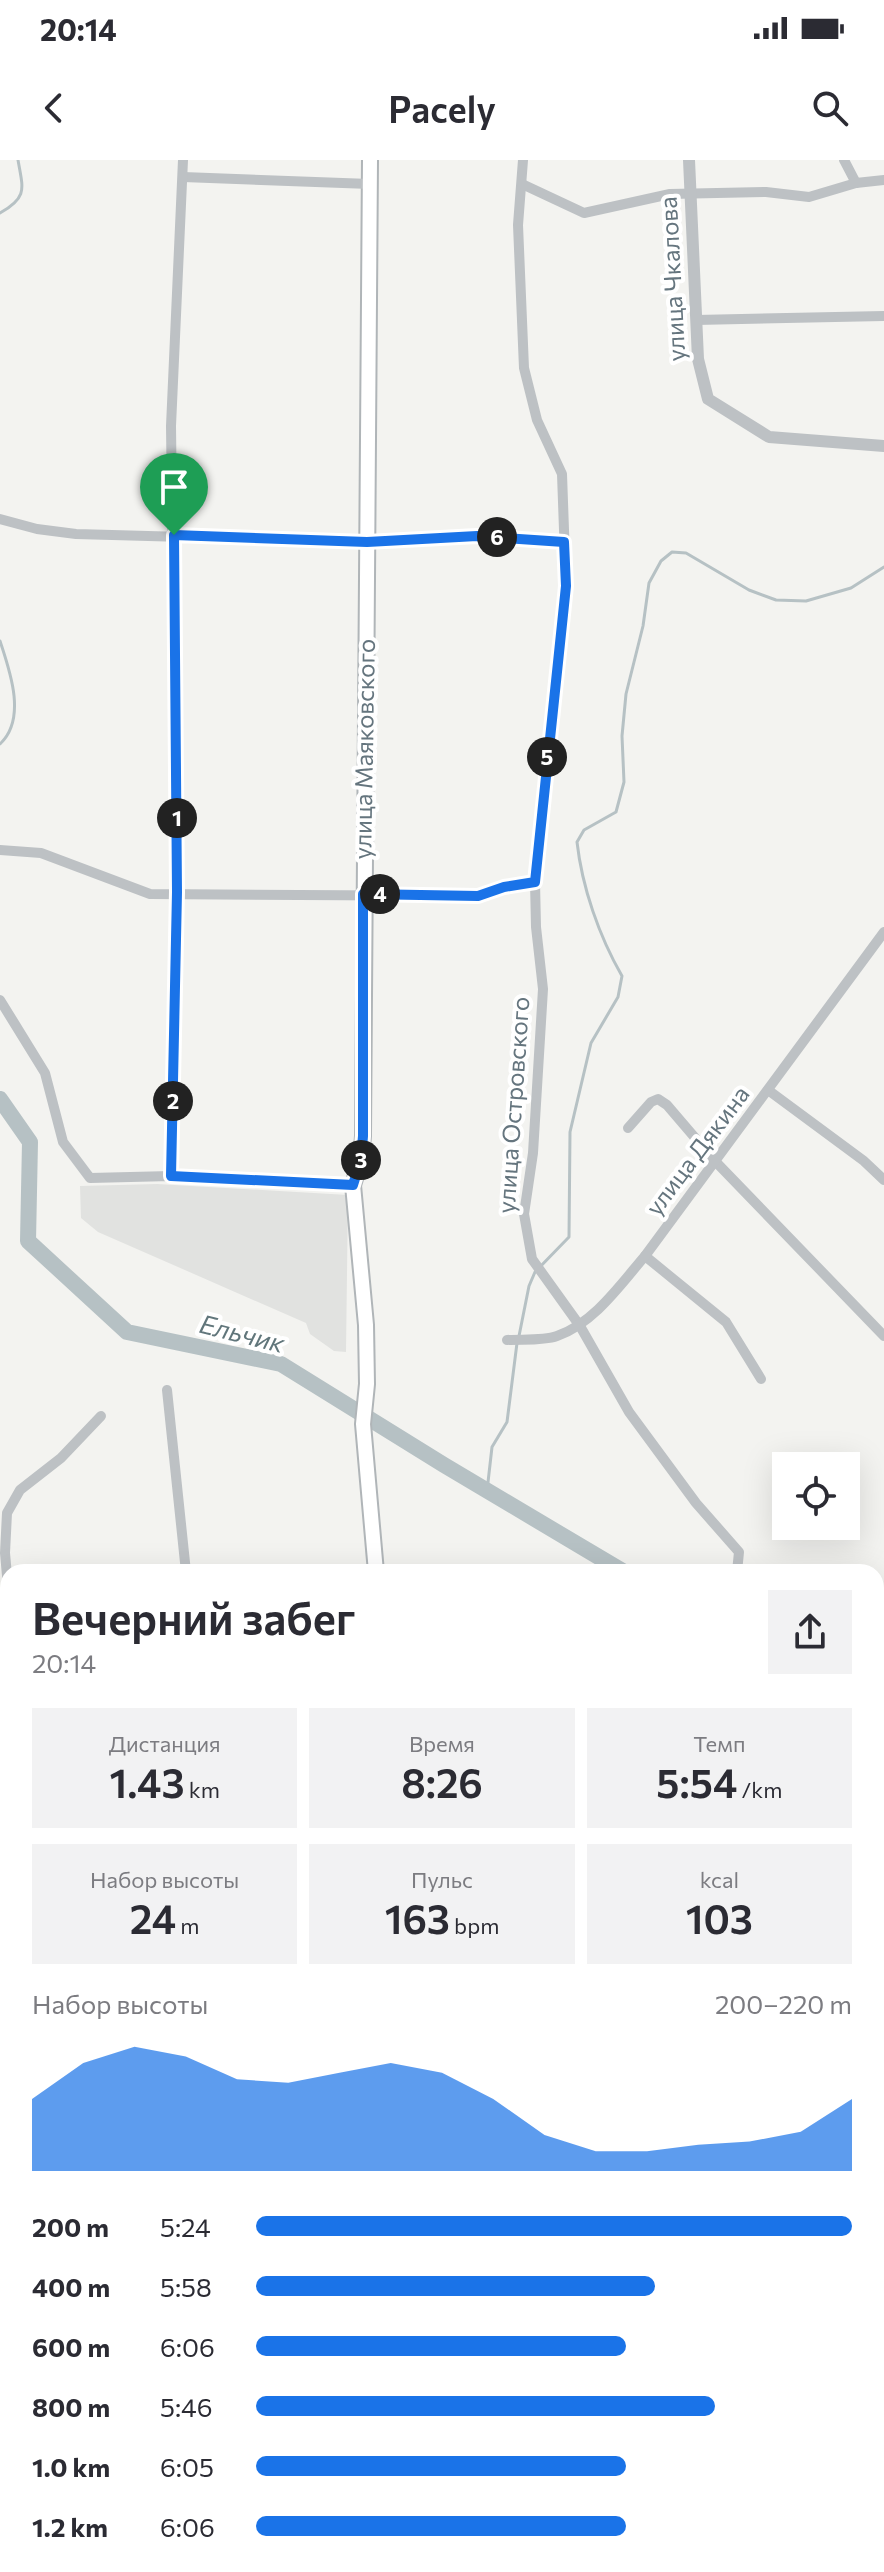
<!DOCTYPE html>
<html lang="ru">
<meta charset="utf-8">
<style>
:root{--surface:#fff;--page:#f2f2f3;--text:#2b2b33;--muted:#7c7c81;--accent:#1a73e8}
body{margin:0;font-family:Commissioner,sans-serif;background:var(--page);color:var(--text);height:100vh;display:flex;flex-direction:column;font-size:30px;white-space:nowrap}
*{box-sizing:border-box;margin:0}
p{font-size:26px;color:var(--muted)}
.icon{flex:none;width:44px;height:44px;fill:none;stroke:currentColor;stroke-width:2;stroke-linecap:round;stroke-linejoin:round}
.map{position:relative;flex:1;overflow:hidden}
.panel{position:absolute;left:0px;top:1404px;width:884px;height:1008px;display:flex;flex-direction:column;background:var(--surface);border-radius:24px 24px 0 0;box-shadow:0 8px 32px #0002}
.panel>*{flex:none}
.tools{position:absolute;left:772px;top:1292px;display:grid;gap:16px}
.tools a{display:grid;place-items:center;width:88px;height:88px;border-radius:0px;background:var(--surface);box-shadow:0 8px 32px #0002;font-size:40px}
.pin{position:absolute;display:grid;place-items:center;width:68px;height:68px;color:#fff;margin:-82px -34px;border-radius:50% 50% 50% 0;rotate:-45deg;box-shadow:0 0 8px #0007}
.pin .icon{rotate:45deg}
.km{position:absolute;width:40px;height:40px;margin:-20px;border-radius:50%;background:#222;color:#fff;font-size:22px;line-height:40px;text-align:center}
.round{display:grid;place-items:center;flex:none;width:84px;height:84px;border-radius:0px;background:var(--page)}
.headline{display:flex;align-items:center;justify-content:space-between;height:136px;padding:0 32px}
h1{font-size:44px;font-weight:600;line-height:60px}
.stats{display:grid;grid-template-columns:repeat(3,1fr);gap:12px;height:136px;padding:8px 32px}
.stats div{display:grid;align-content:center;border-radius:0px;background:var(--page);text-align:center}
.stats b{font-size:40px;font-weight:600}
.stats small{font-size:22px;font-weight:400}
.stats p{font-size:22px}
.chart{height:224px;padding:16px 32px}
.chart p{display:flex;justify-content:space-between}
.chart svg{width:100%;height:144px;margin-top:8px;fill:var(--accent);opacity:.7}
ul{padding:0 32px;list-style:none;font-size:26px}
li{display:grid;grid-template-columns:128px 96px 1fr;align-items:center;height:60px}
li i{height:20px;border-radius:10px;background:var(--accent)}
.status{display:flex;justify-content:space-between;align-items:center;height:56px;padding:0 40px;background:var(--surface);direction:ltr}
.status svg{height:22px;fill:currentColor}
header{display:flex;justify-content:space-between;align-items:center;height:104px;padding:0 32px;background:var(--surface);font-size:36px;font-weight:600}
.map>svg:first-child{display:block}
</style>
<div class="status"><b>20:14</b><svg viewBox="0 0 49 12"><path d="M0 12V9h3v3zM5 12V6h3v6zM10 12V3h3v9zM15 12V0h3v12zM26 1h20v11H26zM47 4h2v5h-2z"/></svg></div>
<header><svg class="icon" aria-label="back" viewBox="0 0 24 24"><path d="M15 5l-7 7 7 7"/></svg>Pacely<svg class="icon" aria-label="search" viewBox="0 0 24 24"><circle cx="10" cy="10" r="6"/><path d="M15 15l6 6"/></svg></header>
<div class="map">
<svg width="884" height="2412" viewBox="0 0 884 2412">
<rect width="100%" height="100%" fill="#f3f3f0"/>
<polygon fill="#e1e2e0" points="157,1024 348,1035 346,1192 334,1191 310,1174 306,1163 98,1072 81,1058 80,1026"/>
<polygon fill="#d5dad1" points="182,2404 268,2404 266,2412 180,2412"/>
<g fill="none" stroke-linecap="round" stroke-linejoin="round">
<g stroke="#b6c1c4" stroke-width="3">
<path d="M0,53c28,-16 23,-24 18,-53"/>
<path d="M0,481c10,30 27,78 0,103"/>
<path d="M519,1176l10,-50 6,-14 34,-35 1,-105 21,-89 27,-46 4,-21c-23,-40 -40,-89 -45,-134l7,-12 32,-18 8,-30 -2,-46 4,-42 17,-68 6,-43 12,-22 11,-9 14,1 63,37 27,10 30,1 45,-13 33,-21"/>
<polyline points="487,1331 492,1287 507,1262 517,1183"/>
</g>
<g stroke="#b6c1c4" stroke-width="16">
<polyline points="0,939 30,982 28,1081 127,1172 281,1204 444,1305 624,1412"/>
<polyline points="876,1485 879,1487 884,1510"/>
<polyline points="876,1613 884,1602"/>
<polyline points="876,2052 884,2053"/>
</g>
<defs>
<g id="secondary">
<polyline points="370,0 363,976 361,999 353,1025 366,1165 367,1224 363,1264 376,1412"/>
<polyline points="876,1655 884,1654"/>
<polyline points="0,1789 8,1788"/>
</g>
</defs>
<use href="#secondary" stroke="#b0b5b8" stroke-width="18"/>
<polyline stroke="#bdc1c4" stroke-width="8" points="6,2412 8,2389"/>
<g stroke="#bdc1c4" stroke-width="10">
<polyline points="523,0 518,65 524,208 537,260 562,314 566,426 535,722 536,767 543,829 533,993 524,1054 532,1099 580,1166 629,1252 696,1343 739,1392 737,1412"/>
<polyline points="844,0 856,23"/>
<polyline points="183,17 370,24"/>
<polyline points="522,24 584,53 670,34 766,32 809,37 856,23 884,20"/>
<polyline points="696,160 884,156"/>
<polyline points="0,359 37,369 76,374 367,382 477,376 564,382"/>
<polyline points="0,690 41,693 150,734 478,736 504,727 535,722"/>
<polyline points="0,840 45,913 63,982 90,1018 171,1016 353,1025"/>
<polyline points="768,930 864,1001 884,1020"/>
<polyline points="628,968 651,942 658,939 667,945 714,1000 884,1176"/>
<polyline points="171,1016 177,732 171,266 183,0"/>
<polyline points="645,1096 726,1162 761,1219"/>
<path d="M507,1180c16,-1 36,1 50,-4 37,-13 63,-51 88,-80l239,-324"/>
<polyline points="167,1230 186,1412"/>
<polyline points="8,1427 5,1393 7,1353 20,1330 61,1298 101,1256"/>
<polyline points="876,1756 884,1763"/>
<polyline points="876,1833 884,1845"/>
<polyline points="0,2053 8,2055"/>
<polyline points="876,2172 884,2187"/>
<polyline points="876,2221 884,2218"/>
<polyline points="0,2339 8,2340"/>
<polyline points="876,2381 884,2386"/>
<polyline points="753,2404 754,2412"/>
<polyline points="171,2412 172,2404"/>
<polyline points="617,2412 619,2404"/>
</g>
<g stroke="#bdc1c4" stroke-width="12">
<polyline points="689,0 698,199 708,239 769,277 884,286"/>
<polyline points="0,1552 8,1551"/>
<polyline points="312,2412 314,2404"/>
</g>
<use href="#secondary" stroke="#fff" stroke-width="14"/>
</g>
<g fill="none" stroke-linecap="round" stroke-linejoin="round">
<defs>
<polygon id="route" points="174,375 367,382 477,376 564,382 566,426 535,722 504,727 478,736 363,734 363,976 361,999 353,1025 171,1016 177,732"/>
</defs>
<use href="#route" stroke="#fff" stroke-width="16"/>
<use href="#route" stroke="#1a73e8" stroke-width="10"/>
</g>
<g text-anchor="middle" stroke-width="8" stroke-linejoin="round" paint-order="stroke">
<g font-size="24" fill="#65757e" stroke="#fff">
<text transform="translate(673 119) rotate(-93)" y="8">улица Чкалова</text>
<text transform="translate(365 589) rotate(-89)" y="8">улица Маяковского</text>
<text transform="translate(514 945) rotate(-86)" y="8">улица Островского</text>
<text transform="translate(698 991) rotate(-53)" y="8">улица Дякина</text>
</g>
<g font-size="26" font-style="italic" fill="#61767b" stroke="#fff">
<text transform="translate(242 1174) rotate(14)" y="9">Ельчик</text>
</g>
</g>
</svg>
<div class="tools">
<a><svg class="icon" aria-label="locate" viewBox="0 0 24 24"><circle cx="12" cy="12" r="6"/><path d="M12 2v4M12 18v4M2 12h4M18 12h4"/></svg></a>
</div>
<div class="pin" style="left:174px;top:375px;background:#1e9e55"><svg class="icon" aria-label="arrive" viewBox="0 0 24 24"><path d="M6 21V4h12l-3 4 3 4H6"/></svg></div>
<b class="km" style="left:177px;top:658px">1</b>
<b class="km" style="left:173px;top:941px">2</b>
<b class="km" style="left:361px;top:1000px">3</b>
<b class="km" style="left:380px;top:734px">4</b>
<b class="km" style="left:547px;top:597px">5</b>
<b class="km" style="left:497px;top:377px">6</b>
<section class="panel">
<div class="headline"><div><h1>Вечерний забег</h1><p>20:14</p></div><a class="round"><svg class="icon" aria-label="share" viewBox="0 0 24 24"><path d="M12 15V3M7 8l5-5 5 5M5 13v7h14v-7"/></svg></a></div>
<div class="stats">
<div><p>Дистанция</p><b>1.43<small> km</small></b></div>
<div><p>Время</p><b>8:26</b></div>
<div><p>Темп</p><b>5:54<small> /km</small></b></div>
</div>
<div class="stats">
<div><p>Набор высоты</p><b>24<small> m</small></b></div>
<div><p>Пульс</p><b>163<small> bpm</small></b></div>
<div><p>kcal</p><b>103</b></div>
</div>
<div class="chart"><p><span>Набор высоты</span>200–220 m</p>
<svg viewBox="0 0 160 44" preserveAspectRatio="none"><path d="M0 44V22L10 11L20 6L30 9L40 16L50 17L60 14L70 11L80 14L90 22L100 33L110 38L120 38L130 36L140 35L150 32L160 22V44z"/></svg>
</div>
<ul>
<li><b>200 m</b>5:24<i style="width:100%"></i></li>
<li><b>400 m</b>5:58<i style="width:67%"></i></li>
<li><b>600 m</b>6:06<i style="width:62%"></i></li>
<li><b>800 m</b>5:46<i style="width:77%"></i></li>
<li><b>1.0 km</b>6:05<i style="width:62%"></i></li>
<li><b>1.2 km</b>6:06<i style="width:62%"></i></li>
</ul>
</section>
</div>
